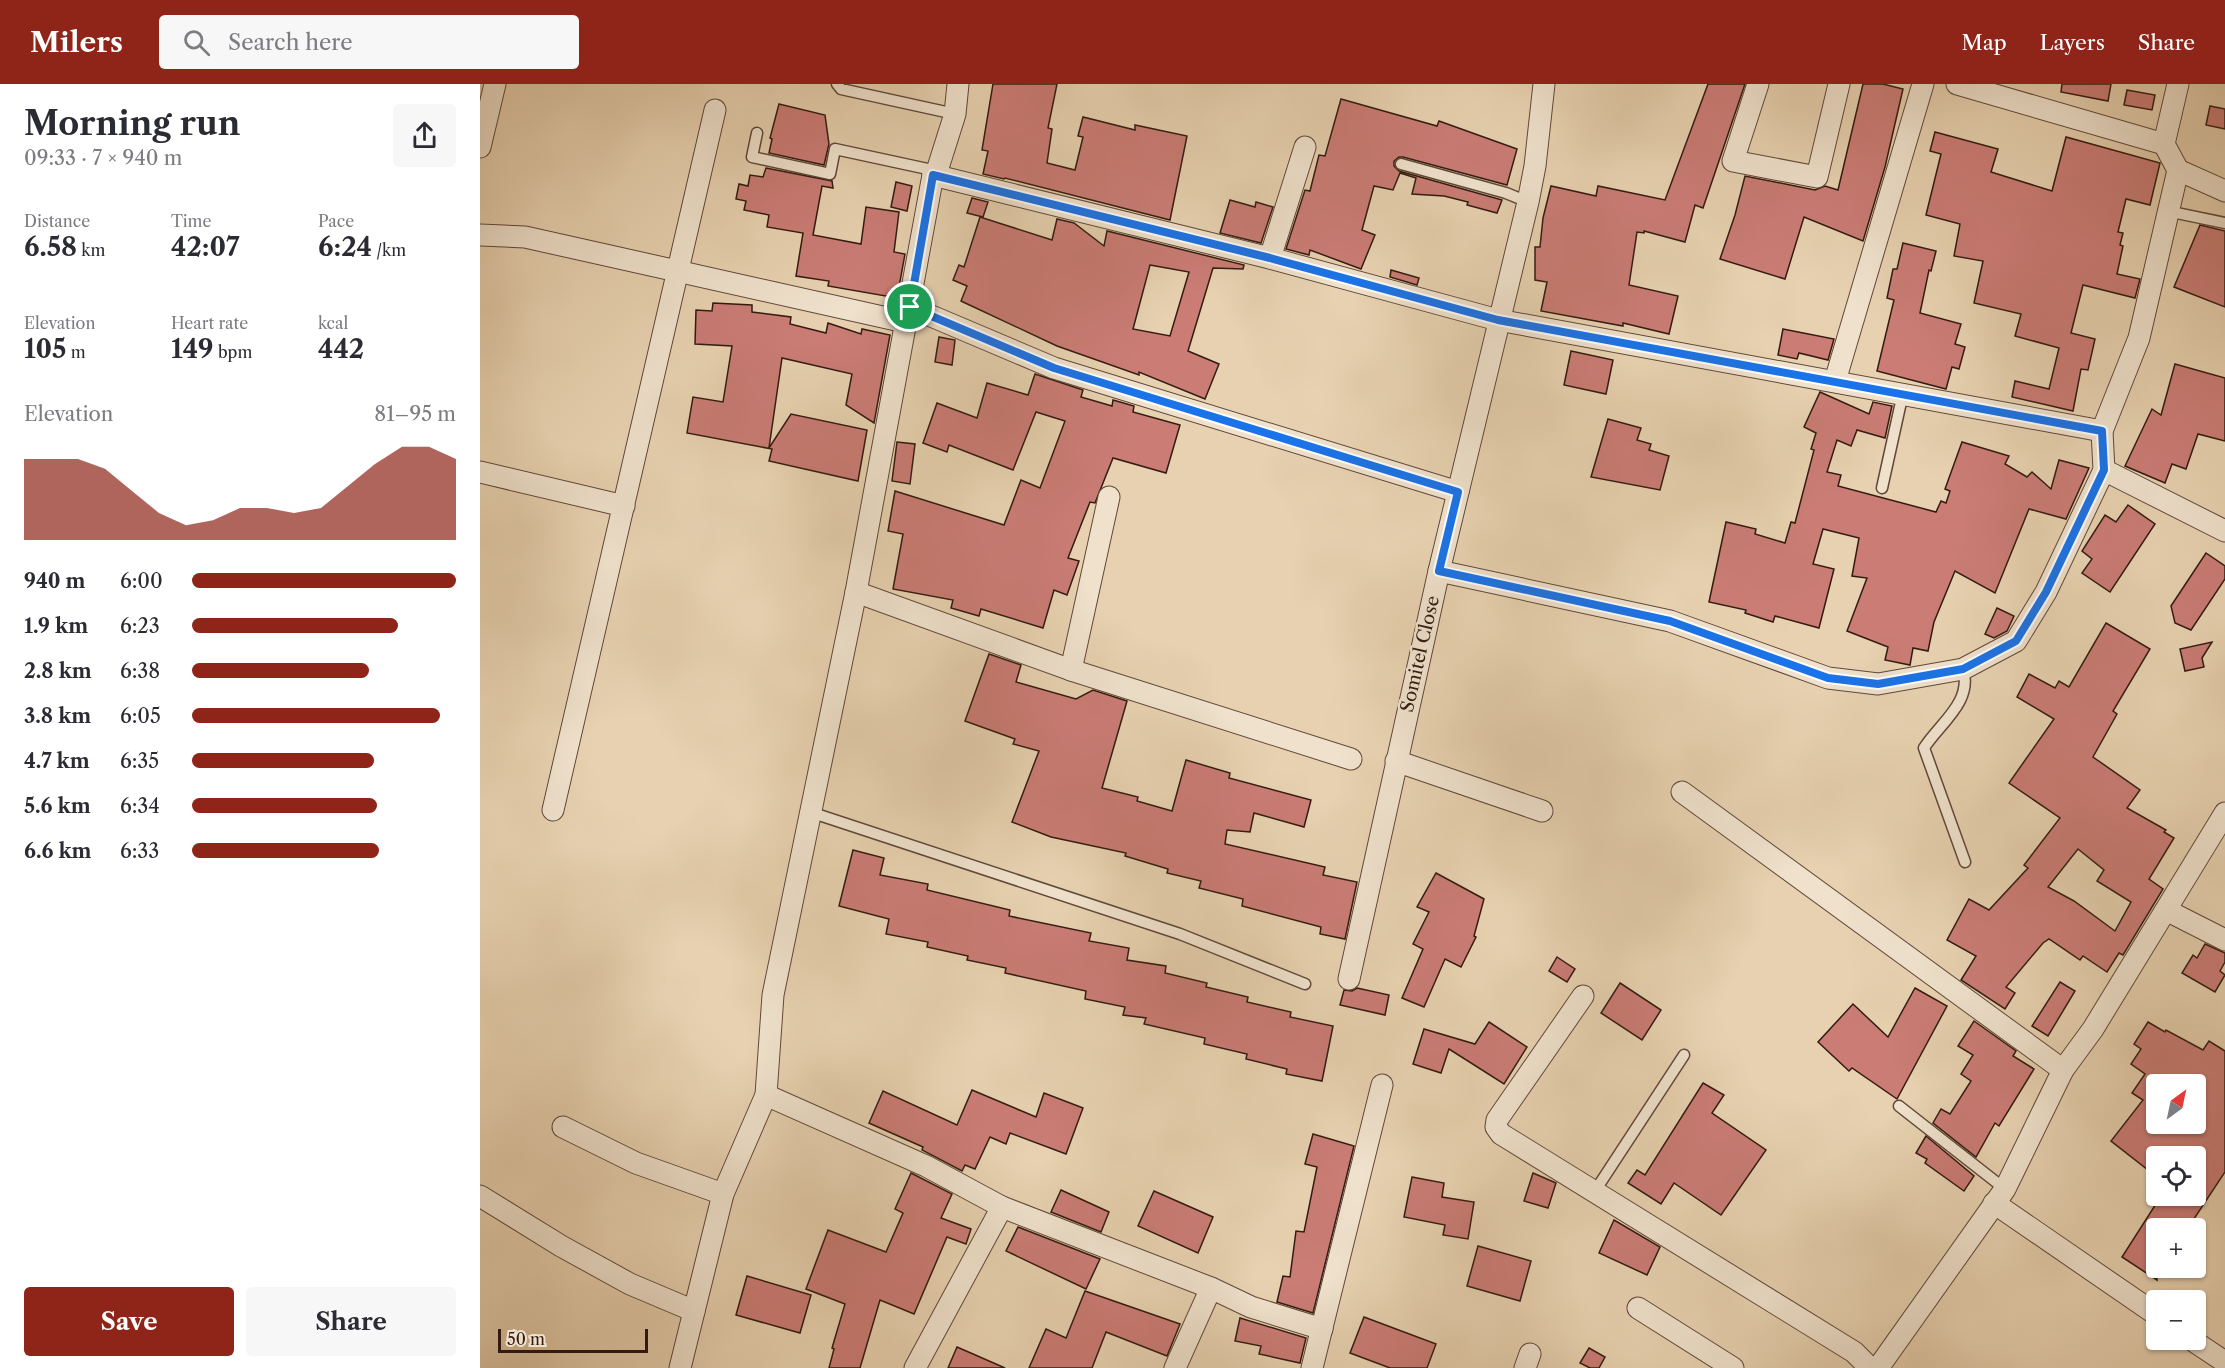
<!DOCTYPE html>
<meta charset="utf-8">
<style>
:root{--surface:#fff;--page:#f7f7f7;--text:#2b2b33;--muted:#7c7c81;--accent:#8f2418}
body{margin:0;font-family:"Libre Caslon Text",serif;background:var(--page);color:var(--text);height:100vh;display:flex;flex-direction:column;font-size:22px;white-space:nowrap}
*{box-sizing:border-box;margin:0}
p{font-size:20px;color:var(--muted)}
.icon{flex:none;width:33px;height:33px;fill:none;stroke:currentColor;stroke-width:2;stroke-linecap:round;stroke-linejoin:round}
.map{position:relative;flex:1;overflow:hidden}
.details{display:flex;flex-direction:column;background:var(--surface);width:480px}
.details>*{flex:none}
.needle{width:39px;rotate:33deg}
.tools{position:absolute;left:1666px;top:990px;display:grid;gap:12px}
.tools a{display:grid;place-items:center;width:60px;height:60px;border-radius:6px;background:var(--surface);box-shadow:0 2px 4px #0004;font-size:30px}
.scale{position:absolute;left:18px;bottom:15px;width:150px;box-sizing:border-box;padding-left:6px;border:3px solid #331b11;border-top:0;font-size:16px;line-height:21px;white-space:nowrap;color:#331b11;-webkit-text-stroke:4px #efe1cc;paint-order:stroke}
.pin{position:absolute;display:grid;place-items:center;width:51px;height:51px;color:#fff;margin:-26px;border:3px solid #fff;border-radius:50%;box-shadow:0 2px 6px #0007}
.round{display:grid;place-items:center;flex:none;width:63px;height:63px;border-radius:6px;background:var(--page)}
.overview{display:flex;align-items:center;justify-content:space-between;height:102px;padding:0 24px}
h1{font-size:33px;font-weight:700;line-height:45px}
.figures{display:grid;grid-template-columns:repeat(3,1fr);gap:9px;height:102px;padding:6px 24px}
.figures div{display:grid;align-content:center}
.figures b{font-size:26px;font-weight:700}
.figures small{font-size:16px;font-weight:400}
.figures p{font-size:16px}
.chart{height:168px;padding:12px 24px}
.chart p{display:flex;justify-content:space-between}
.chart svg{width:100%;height:108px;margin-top:6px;fill:var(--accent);opacity:.7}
.cta{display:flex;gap:12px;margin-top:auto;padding:12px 24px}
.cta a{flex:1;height:69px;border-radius:6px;background:var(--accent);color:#fff;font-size:24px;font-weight:700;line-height:69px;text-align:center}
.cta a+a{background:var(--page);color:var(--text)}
ul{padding:0 24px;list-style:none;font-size:20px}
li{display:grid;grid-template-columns:96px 72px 1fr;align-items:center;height:45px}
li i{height:15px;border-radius:8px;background:var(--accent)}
header{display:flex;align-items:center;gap:36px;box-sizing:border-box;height:84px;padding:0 30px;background:var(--accent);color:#fff}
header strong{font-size:28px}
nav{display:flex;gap:33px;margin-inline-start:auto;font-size:21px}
.search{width:420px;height:54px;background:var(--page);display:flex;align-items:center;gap:15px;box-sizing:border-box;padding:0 21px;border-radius:6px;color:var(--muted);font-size:22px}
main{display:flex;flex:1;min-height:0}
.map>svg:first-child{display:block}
</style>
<header>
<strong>Milers</strong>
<div class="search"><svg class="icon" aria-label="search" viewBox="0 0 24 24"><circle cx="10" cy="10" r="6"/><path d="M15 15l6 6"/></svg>Search here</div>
<nav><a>Map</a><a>Layers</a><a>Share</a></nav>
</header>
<main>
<section class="details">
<div class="overview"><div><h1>Morning run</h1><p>09:33 · 7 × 940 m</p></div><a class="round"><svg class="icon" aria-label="share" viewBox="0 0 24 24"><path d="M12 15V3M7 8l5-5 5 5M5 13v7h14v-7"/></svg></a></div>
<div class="figures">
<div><p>Distance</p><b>6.58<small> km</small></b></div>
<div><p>Time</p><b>42:07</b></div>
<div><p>Pace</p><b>6:24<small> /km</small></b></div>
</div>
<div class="figures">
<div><p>Elevation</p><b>105<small> m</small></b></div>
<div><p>Heart rate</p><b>149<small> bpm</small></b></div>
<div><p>kcal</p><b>442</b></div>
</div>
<div class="chart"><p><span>Elevation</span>81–95 m</p>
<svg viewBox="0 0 160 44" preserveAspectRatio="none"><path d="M0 44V11L10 11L20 11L30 15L40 24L50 33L60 38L70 36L80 31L90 31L100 33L110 31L120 22L130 13L140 6L150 6L160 11V44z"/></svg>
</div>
<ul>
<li><b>940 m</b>6:00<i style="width:100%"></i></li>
<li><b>1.9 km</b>6:23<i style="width:78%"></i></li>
<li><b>2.8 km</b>6:38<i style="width:67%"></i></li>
<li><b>3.8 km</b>6:05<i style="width:94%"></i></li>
<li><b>4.7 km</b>6:35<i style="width:69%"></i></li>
<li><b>5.6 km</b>6:34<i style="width:70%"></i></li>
<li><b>6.6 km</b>6:33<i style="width:71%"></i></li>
</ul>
<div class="cta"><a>Save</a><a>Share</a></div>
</section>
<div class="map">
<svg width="1745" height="1284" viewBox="0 0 1745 1284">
<rect width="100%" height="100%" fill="#e7d1b0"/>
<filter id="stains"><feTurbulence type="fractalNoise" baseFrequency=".00333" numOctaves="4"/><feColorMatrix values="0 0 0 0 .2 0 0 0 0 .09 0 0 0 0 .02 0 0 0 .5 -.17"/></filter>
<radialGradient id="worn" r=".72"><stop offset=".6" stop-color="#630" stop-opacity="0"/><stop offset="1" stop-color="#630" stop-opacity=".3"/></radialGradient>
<g fill="#ca7c75" stroke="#331b11" stroke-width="1.5" fill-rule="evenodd">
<polygon points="513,0 577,0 568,44 572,45 567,79 595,86 603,53 598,52 603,33 655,46 655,41 707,52 690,136 525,94 524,95 503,90 508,67 502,66"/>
<polygon points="1228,0 1265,0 1223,124 1215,121 1205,158 1164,147 1164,149 1157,148 1149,201 1198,212 1189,250 1143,239 1143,242 1061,227 1067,198 1055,196 1055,163 1060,163 1063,134 1071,102 1116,112 1118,102 1185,116"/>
<polygon points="1383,0 1403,0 1423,5 1405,83 1383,157 1324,133 1305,195 1240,175 1255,131 1265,92 1335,106 1345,102 1358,106"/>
<polygon points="1582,0 1631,0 1628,17 1581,8"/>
<polygon points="1647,6 1675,11 1672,26 1644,21"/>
<polygon points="861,15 957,42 959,37 1037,65 1027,101 923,73 919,73 914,77 914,82 919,87 1022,116 1017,129 987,121 988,118 964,112 932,110 936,94 920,89 913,106 894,102 882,146 895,151 881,185 830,166 829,171 806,165 825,106 830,107 839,71 845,72"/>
<polygon points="299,20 345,31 349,60 344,81 289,69 292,55 290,54"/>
<polygon points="1730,22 1745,25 1745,45 1726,41"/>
<polygon points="1455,48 1518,65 1511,88 1572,107 1586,53 1680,79 1670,121 1646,115 1638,148 1643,149 1640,161 1643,162 1637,190 1660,195 1655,214 1603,201 1591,249 1615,255 1608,286 1601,285 1593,327 1532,313 1535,297 1569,305 1579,264 1535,252 1541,230 1494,219 1503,177 1474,172 1480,140 1446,131 1461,70 1450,67"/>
<polygon points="286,84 352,97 353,104 342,102 333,151 381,160 386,123 419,128 414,168 425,170 417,214 348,202 349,197 316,192 323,149 287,143 289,131 264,126 266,117 256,115 259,100 268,102 270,91 283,93"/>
<polygon points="416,98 432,102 427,127 411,123"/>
<polygon points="492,114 508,118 503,133 487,129"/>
<polygon points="750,116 775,123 776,118 793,123 781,159 740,149"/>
<path d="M500,133l72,23 5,-21 17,4 30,23 3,-15 137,34 -1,4 -30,-1 -25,83 31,13 -14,35 -66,-27v3l-82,-29 -96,-45 6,-15 -14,-6 6,-15 5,2zM670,181l39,7 -19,64 -37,-7z"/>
<polygon points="1720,141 1745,147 1745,223 1694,203"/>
<polygon points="1423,159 1456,167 1451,187 1449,186 1440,229 1481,240 1475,260 1485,263 1479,285 1472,283 1466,305 1397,287 1414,216 1407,214 1413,185 1417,185"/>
<polygon points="911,186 939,194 937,201 910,193"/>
<polygon points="233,219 272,221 272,228 311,233 310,240 346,249 348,239 381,250 382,245 410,251 394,339 366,321 372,290 302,274 289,364 311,330 387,346 378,397 289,377 292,365 207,349 213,313 243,318 252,262 215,260 216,226 232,227"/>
<polygon points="1303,245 1354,255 1348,276 1319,269 1317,275 1298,271"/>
<polygon points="459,253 475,256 472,281 455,278"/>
<polygon points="1091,267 1133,276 1126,310 1084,301"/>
<polygon points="1695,280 1745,294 1745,357 1718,350 1706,385 1692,380 1685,399 1645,382 1672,325 1681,331"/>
<polygon points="555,290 603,306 601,313 632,322 633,316 654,322 653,328 700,341 686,389 633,374 615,419 610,418 588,474 599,477 587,511 574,506 563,544 501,525 499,532 471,524 473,516 413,505 423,450 408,447 415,407 524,441 541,396 560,404 585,337 556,328 533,386 469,361 467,368 443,359 457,319 497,334 507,299 548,311"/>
<polygon points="1340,308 1389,330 1393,318 1412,322 1405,354 1377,346 1371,362 1357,356 1347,388 1361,391 1358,402 1456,428 1461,417 1466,419 1470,407 1465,405 1482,358 1529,372 1525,380 1547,393 1552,388 1571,405 1579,376 1609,384 1586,435 1549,425 1515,509 1475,487 1454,538 1448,567 1433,564 1430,581 1405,576 1408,563 1367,547 1387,494 1372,492 1379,454 1343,445 1333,480 1354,485 1339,544 1295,532 1293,538 1265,529 1266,526 1229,518 1246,438 1276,445 1275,450 1305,459 1311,438 1315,439 1334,366 1331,365 1336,349 1324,343"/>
<polygon points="1128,335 1161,344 1157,356 1171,360 1169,366 1189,372 1180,406 1111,393"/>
<polygon points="417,358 435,360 430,400 412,397"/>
<polygon points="1648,421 1675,440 1630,508 1602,489 1612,475 1602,467 1625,431 1636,438"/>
<polygon points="1726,469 1745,482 1745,495 1711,546 1695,539 1691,522"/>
<polygon points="1517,524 1534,532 1527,547 1514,554 1505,550"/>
<path d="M1626,539l44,26 -37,62 4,3 -24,43 47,33 -13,18 39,22 -2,2 10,6 -25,41 14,10 -40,66 -4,-2 -12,19 -24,-16 -3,4 -31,-21 -6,4 -37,44 9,6 -10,16 -44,-29 15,-24 -29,-16 22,-41 20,11 39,-42 -4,-3 36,-47 -51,-35 45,-64 -37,-22 12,-23 26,14 4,-7 10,6zM1598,765l26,21 -7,11 34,21 -16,29 -41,-30 -26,-14z"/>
<polygon points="1732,558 1722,574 1724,583 1705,587 1700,565"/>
<polygon points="509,570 541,581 536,598 596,615 613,606 647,617 622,704 658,713 657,717 692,727 706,676 750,689 749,694 831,716 824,743 774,729 770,748 747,746 745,760 845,783 843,791 877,798 865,855 840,850 841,843 762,822 763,815 719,804 721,797 687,789 688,785 645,772 646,769 571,753 532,738 559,667 533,660 535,655 485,637"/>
<polygon points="373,766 404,774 400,791 448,800 447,806 530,826 529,832 611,849 609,857 649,864 647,876 686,882 685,889 727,899 726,903 768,913 767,918 811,928 810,933 853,942 842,997 806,990 807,985 766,975 767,970 724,960 725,954 664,940 666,934 643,931 645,923 605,915 606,907 525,889 526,884 487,876 488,872 447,863 448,858 406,850 409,835 359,822"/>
<polygon points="956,789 1004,815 994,852 996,853 981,883 965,875 944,923 922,914 943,865 933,860 949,828 937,823"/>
<polygon points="1725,860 1745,869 1745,878 1740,887 1745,891 1735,908 1702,889 1713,871 1717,874"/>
<polygon points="1077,873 1095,885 1087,898 1069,887"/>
<polygon points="1580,898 1595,907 1568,952 1552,942"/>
<polygon points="1140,899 1181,926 1162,956 1121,929"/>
<polygon points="877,904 909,911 905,931 860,921 864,906 872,907"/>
<polygon points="1435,904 1467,922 1417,1015 1372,984 1369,987 1338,958 1373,920 1408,953"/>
<polygon points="1494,937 1536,967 1533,972 1554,985 1519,1042 1515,1039 1496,1073 1453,1039 1461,1025 1470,1030 1491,997 1481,990 1493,971 1478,962"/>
<polygon points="1009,938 1047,963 1024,1000 969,965 961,989 933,980 944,945 995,960"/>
<path d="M1668,938l17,10 1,-2 37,20 6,-9 16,10v121l-37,56h-31v52l-35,-23 39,-61h35v-40h-39v21l-46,-36 32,-41 -11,-7 13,-19 -14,-10 10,-15 -7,-5zM1677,1000h39v40h-39z"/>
<polygon points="1223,999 1244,1011 1232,1029 1286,1066 1241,1131 1194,1099 1181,1120 1148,1099 1157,1086 1165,1091"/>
<polygon points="492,1006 556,1033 564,1009 603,1024 586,1070 530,1049 526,1060 510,1053 495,1085 485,1081 482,1087 442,1066 443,1063 389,1039 403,1007 477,1041"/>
<polygon points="833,1050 874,1062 833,1229 797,1218 803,1192 810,1193 816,1147 824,1148 837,1083 825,1080"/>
<polygon points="1446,1052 1494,1092 1484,1107 1445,1079 1447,1075 1436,1069"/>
<polygon points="431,1089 472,1110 461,1134 491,1145 486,1160 467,1153 434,1230 400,1216 380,1284 349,1284 354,1265 352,1264 365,1220 326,1205 348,1146 406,1168 423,1129 415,1125"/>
<polygon points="1053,1089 1076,1099 1068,1124 1044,1117"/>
<polygon points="932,1093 964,1099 962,1113 994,1118 988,1155 963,1151 965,1141 924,1133"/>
<polygon points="581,1106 629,1128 621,1148 571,1128"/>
<polygon points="674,1107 733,1133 718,1169 658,1142"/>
<polygon points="1134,1136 1180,1163 1167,1191 1119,1169"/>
<polygon points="538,1143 620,1175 606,1205 526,1167"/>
<polygon points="998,1162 1051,1177 1040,1217 987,1202"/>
<polygon points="267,1192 331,1211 320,1249 256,1231"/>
<polygon points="605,1207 700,1240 687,1272 626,1248 612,1284 549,1284 566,1245 586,1254"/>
<polygon points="884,1233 956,1260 947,1284 910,1284 870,1269"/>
<polygon points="760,1234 826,1254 820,1279 779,1270 781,1262 755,1257"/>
<polygon points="477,1263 525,1284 468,1284"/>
<polygon points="1109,1264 1125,1273 1119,1284 1110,1284 1100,1279"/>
</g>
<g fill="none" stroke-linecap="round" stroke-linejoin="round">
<defs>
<g id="lane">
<polyline points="357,0 361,5 475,30"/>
<polyline points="277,49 272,73 350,90 355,65 457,87"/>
<polyline points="921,80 1026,109 1048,118"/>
<polyline points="1687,127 1745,139"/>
<polyline points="1402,404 1423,309"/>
<path d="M1483,585c10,33 -23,54 -39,79l41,114"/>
<polyline points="330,728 700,850 825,900"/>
<polyline points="1419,1022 1525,1105"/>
<polyline points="1115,1107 1204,971"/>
</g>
<g id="street">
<polyline points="1278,0 1253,77 1337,93 1359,0"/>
<polyline points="1477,0 1684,60"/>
<polyline points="0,63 15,0"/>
<polyline points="1698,86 1745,107"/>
<polyline points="453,91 790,174 1018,236 1622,347"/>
<polyline points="0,151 45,153 425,238"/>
<polyline points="790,174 825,63"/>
<polyline points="430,223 574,284 978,408"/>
<polyline points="1355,297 1443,0"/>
<polyline points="1624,386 1745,447"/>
<polyline points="0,388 144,422"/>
<polyline points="959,487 1190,537 1348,594 1398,600 1483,585 1536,557 1566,508 1624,386 1622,347 1659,254 1698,86 1684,60 1698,0"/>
<polyline points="376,508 591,586 871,675"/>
<polyline points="591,586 629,413"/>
<polyline points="916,677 1062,727"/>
<polyline points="1202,708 1583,986"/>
<polyline points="73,726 235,26"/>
<polyline points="1686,826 1745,856"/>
<polyline points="869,895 959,487 1048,118 1055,82 1064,0"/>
<polyline points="1103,912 1017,1036 1016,1043 1021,1050 1374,1268 1390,1284"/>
<polyline points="286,1011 446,1082 522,1123 731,1204 771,1223 842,1245"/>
<polyline points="83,1043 156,1079 243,1110"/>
<polyline points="0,1112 81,1162 150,1200 214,1227"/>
<polyline points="1514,1119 1677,1231"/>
<polyline points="1158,1224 1253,1284"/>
<polyline points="1712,1256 1745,1278"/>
<polyline points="200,1284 243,1110 286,1011 293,911 376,508 453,91 457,87 475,30 478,0"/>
<polyline points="435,1284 522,1123"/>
<polyline points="695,1284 731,1204"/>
<polyline points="832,1284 902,1001"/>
<polyline points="1045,1284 1050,1270"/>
<polyline points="1398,1284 1525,1105 1583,986 1613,945 1745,729"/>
</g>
</defs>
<use href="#lane" stroke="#604839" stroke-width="13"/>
<use href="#street" stroke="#604839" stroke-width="23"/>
<use href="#lane" stroke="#efe1cc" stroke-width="10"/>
<use href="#street" stroke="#efe1cc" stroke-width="21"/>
</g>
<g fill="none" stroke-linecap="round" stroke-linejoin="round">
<defs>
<polygon id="route" points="453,91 790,174 1018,236 1622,347 1624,386 1566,508 1536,557 1483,585 1398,600 1348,594 1190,537 959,487 978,408 574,284 430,223"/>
</defs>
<use href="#route" stroke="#fff" stroke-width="12"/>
<use href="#route" stroke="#1a73e8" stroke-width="8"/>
</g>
<g text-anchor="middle" stroke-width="5" stroke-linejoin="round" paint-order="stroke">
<g font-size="18" fill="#331b11" stroke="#efe1cc">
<text transform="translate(940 570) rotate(-77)" y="6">Somitel Close</text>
</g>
</g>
<rect width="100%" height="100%" filter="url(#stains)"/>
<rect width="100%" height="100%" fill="url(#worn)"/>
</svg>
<div class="tools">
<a><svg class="needle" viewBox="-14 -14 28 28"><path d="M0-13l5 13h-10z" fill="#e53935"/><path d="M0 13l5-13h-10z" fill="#7c7c81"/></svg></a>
<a><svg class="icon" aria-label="locate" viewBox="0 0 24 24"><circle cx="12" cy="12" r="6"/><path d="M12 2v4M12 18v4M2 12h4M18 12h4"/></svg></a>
<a>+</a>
<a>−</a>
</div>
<div class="scale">50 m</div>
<div class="pin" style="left:430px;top:223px;background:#1e9e55"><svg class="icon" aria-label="arrive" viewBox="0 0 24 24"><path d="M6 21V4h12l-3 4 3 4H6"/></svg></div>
</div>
</main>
